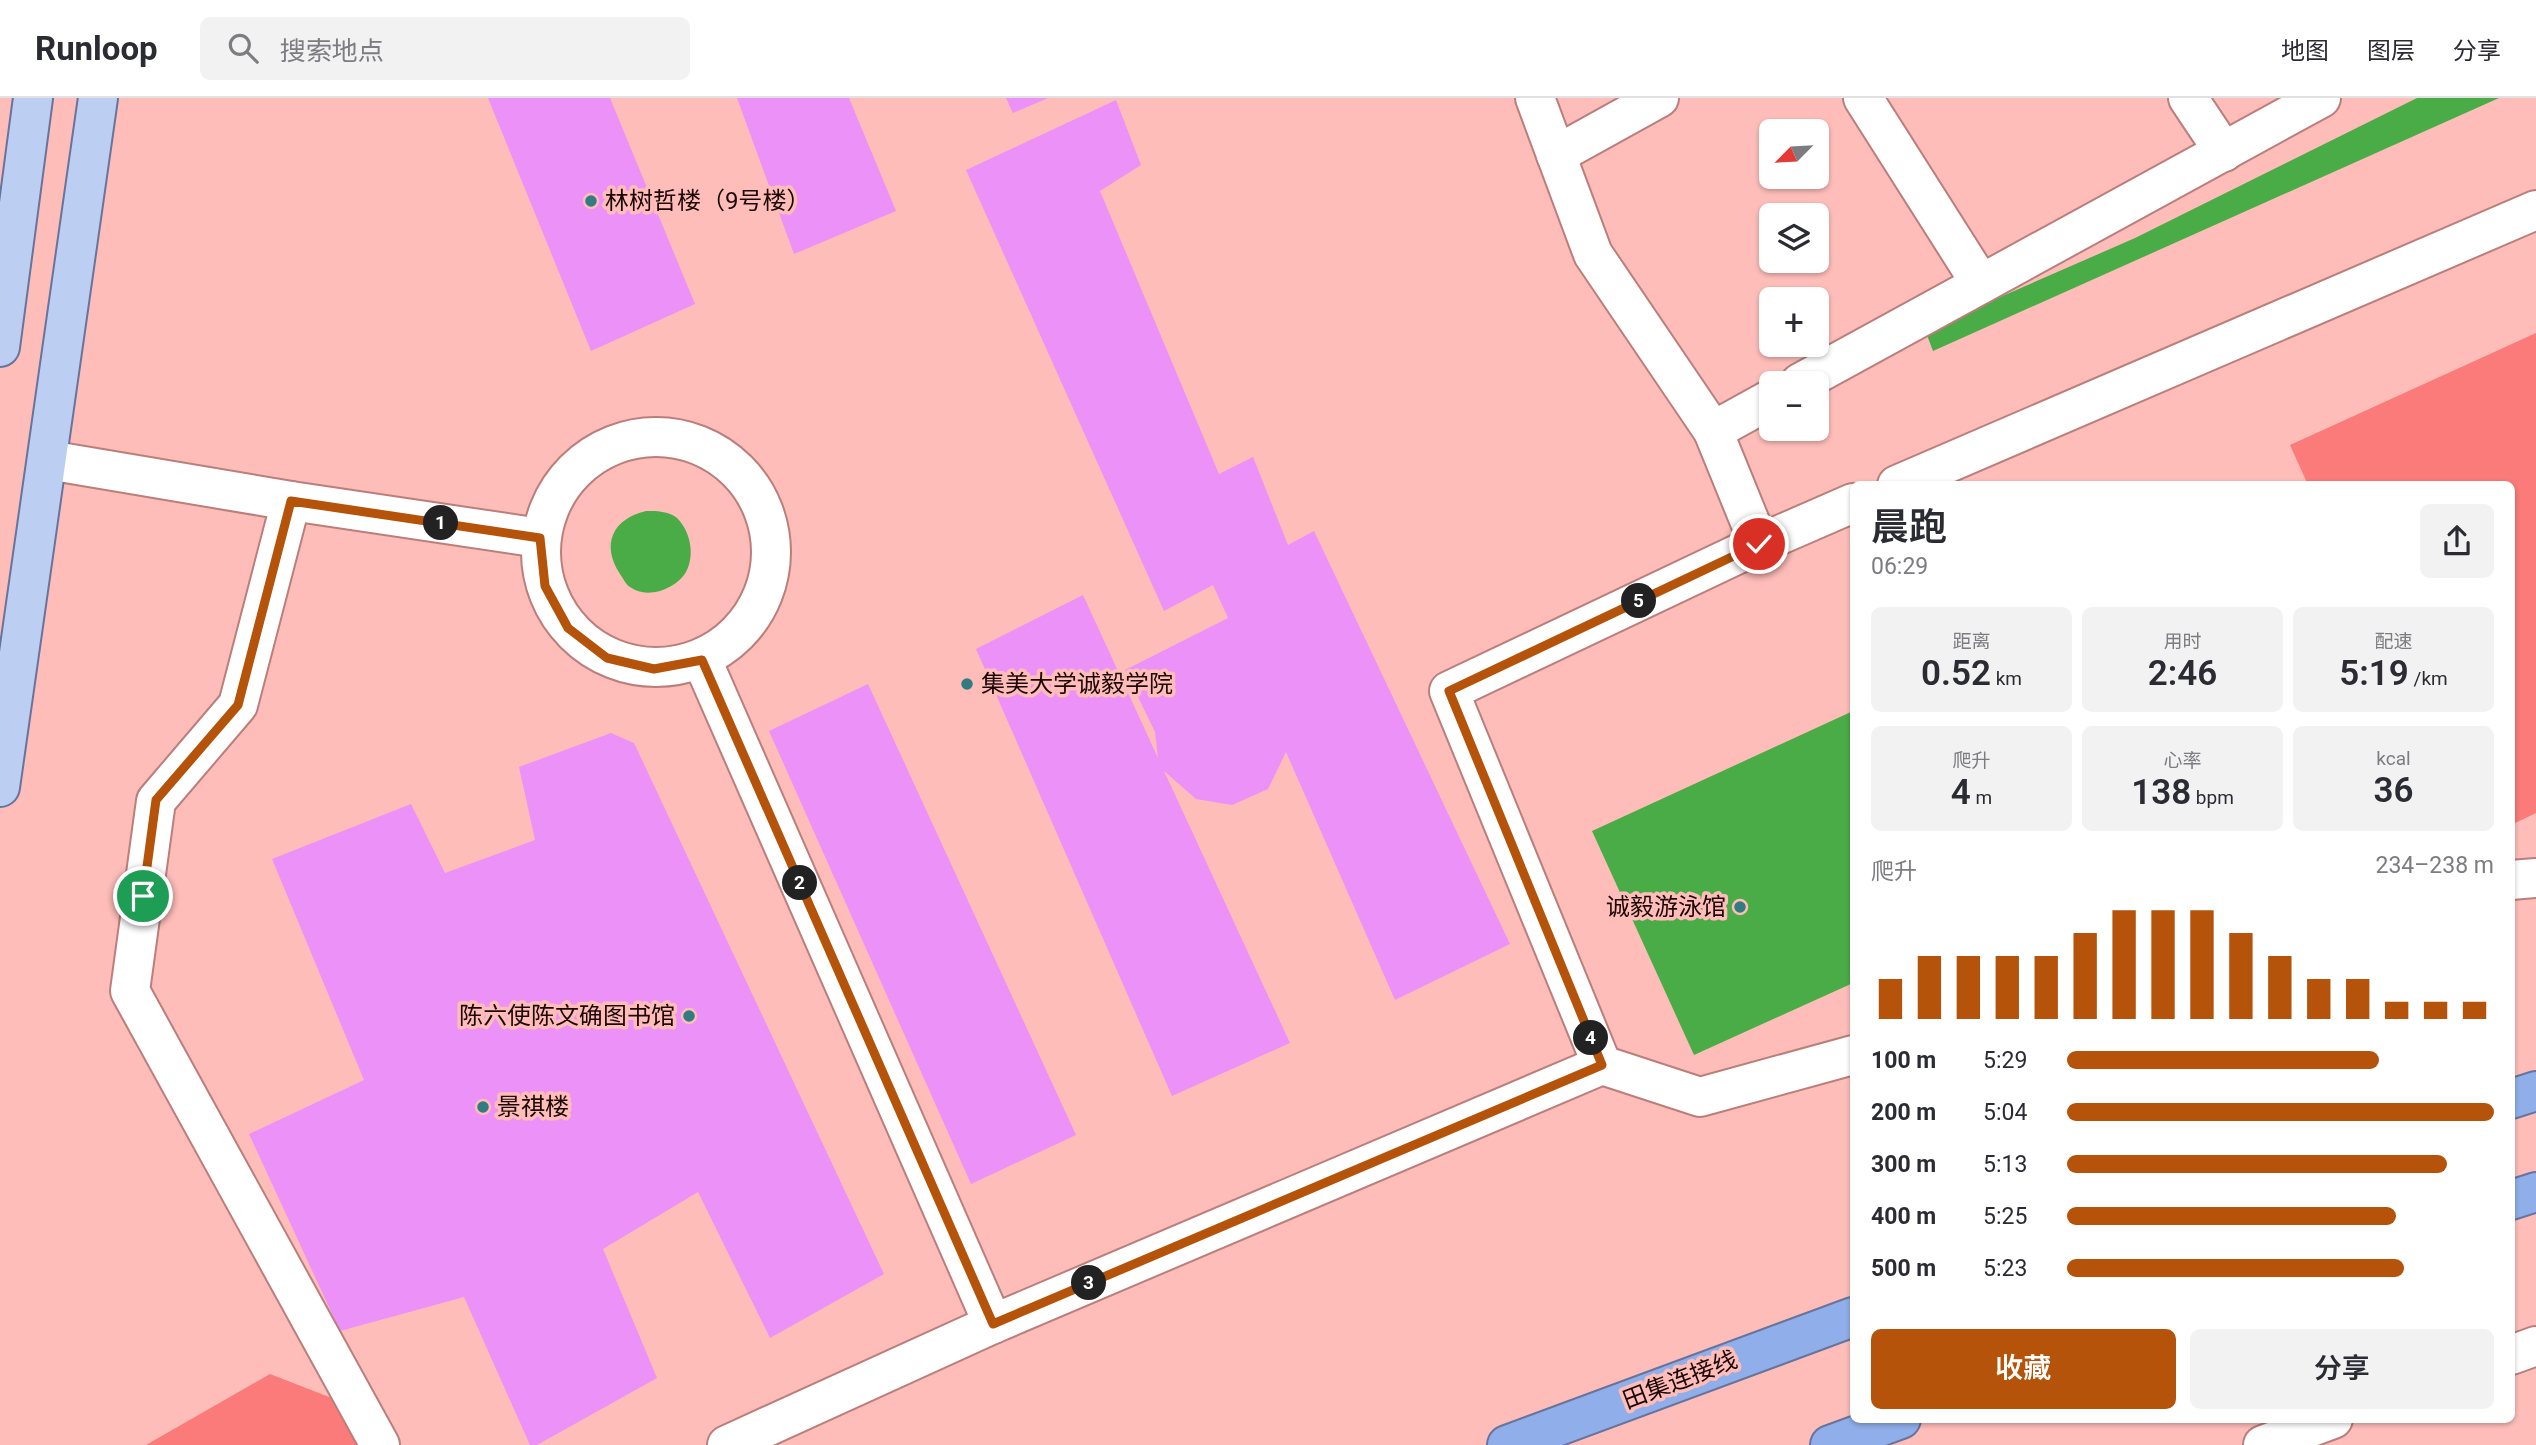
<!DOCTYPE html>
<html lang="zh">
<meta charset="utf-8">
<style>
:root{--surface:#fff;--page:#f2f2f3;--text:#2b2b33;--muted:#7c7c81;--line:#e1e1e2;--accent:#b45309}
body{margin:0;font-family:Roboto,"Noto Sans SC",sans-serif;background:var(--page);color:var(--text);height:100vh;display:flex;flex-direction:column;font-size:26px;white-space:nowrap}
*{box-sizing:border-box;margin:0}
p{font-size:23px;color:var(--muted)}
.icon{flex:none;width:38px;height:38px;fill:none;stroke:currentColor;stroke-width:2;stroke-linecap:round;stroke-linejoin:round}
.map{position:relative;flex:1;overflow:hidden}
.details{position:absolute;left:1850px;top:383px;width:665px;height:942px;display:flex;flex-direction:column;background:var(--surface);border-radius:10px;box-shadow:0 2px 5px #0004}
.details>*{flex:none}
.needle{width:46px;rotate:246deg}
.controls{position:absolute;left:1759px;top:21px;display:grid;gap:14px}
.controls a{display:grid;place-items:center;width:70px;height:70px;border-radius:10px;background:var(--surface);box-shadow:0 2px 5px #0004;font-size:35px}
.pin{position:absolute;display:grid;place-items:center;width:60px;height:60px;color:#fff;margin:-30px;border:4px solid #fff;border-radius:50%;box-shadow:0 2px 7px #0007}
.km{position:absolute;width:35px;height:35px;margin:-18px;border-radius:50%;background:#222;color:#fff;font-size:19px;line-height:35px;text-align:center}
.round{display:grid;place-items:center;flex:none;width:74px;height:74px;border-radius:10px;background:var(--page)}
.headline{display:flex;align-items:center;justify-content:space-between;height:119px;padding:0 21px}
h1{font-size:38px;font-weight:600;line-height:52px}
.metrics{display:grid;grid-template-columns:repeat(3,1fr);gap:10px;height:119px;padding:7px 21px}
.metrics div{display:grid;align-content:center;border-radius:10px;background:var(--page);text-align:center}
.metrics b{font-size:35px;font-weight:600}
.metrics small{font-size:19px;font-weight:400}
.metrics p{font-size:19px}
.chart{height:196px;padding:14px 21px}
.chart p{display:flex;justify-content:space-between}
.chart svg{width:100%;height:126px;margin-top:7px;stroke:var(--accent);stroke-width:6}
.action{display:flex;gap:14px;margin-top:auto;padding:14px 21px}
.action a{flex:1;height:80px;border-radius:10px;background:var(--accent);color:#fff;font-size:28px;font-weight:600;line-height:80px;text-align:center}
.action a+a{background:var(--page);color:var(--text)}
ul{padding:0 21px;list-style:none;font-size:23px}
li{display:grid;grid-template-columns:112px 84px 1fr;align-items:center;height:52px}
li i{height:18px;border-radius:9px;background:var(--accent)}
header{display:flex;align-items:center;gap:42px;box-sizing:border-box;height:98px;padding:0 35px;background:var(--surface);border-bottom:2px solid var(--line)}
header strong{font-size:33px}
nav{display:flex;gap:38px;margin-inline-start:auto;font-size:24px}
.search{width:490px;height:63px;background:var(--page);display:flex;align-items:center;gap:18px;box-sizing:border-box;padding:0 24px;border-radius:10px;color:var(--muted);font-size:26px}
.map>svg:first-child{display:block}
</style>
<header>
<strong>Runloop</strong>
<div class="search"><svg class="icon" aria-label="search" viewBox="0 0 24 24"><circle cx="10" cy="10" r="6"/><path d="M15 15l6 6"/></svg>搜索地点</div>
<nav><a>地图</a><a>图层</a><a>分享</a></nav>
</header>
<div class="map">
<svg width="2536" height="1347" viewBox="0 0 2536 1347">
<rect width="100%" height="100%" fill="#febdb9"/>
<g fill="#fa7b79">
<polygon points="2536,235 2536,715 2511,727 2511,387 2308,387 2290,347"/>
<polygon points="270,1276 342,1304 361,1347 146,1347"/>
</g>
<g fill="#4aac46">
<polygon points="2417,0 2499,0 1933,253 1925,232 2135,140"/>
<path d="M646,413c10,0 23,0 31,7 14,14 18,38 9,54 -10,17 -39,28 -56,15 -4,-2 -7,-9 -10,-13 -19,-29 -8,-55 26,-63z"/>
<polygon points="1853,613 1853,885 1694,957 1592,733"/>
</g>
<g fill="#eb91f7">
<polygon points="488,0 610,0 695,206 591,253"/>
<polygon points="737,0 849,0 896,113 794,156"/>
<polygon points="1006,0 1048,0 1013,15"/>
<polygon points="1116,2 1141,67 1100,93 1219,376 1253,359 1288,447 1314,433 1510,846 1395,902 1286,654 1268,691 1232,707 1196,701 1164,673 1290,945 1172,998 976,551 1083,497 1158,660 1155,634 1125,572 1228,520 1213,487 1164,513 966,72"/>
<polygon points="868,586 1076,1037 971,1086 769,633"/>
<polygon points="611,635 634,645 884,1176 770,1240 698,1094 603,1151 657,1280 537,1347 530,1347 464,1199 340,1233 249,1036 364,982 272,761 411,706 445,775 535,742 519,669"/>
</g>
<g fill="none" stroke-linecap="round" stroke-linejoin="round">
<defs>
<g id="minor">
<polyline points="1535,0 1593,156 1713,333 1759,446"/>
<polyline points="1863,0 1981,186"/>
<polyline points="2188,0 2224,54"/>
<polyline points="1556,57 1659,0"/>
<polyline points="1800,285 2321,0"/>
<polyline points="1713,333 1771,301"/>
<circle cx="656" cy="454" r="115"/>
<polyline points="48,362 291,403 238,607 156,703 130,893 380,1347"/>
<polyline points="1897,387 2536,112"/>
<polyline points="291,403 540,440"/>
<polyline points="702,562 993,1226"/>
<polyline points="2511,782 2536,780"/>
<polyline points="1602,967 1449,593 1759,446 1853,405"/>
<polyline points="2511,1257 2536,1248"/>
<polyline points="727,1347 993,1226 1602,967 1700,999 1853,957"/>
<polyline points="2263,1347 2333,1321"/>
</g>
<g id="major">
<polyline points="0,249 33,0"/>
<polyline points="0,689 98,0"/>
</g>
<g id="highway">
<polyline points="2511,1001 2536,993"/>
<polyline points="2511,1102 2536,1094"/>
<polyline points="1507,1347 1853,1219"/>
<polyline points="1830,1347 1901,1321"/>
</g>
</defs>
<use href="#minor" stroke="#ba7e7b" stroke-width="42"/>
<use href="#major" stroke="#67749b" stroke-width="42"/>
<use href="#highway" stroke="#67749b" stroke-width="42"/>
<use href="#minor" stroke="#fff" stroke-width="38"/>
<use href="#major" stroke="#bccff2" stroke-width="38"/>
<use href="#highway" stroke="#90afea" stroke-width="38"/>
</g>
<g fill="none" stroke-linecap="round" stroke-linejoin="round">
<defs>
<polyline id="route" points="143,798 156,702 238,607 291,403 540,440 545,488 568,530 607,560 654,571 702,562 993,1226 1602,967 1449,593 1759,446"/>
</defs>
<use href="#route" stroke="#fff" stroke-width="14"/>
<use href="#route" stroke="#b45309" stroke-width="9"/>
</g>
<g fill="#327b81" stroke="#febdb9" stroke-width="2.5">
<circle cx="591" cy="103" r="7"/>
<circle cx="967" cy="586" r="7"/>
<circle cx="1740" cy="809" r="7"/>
<circle cx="689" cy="918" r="7"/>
<circle cx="483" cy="1009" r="7"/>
</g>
<g text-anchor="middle" stroke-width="7" stroke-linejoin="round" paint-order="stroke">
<g font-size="24" fill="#1c0707" stroke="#febdb9" text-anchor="start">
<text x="605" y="111">林树哲楼（9号楼）</text>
<text x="981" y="594">集美大学诚毅学院</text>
<text x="1726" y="817" text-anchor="end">诚毅游泳馆</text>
<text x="675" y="926" text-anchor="end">陈六使陈文确图书馆</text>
<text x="497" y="1017">景祺楼</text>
</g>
<g font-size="24" fill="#1c0707" stroke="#febdb9">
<text transform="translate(1680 1282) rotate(-21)" y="8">田集连接线</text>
</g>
</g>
</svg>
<div class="controls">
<a><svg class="needle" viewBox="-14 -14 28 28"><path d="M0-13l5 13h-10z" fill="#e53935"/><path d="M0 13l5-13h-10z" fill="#7c7c81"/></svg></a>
<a><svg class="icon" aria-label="layers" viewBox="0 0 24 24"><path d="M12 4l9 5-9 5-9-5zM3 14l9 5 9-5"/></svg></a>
<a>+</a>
<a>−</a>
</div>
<div class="pin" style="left:143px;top:798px;background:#1e9e55"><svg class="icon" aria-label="arrive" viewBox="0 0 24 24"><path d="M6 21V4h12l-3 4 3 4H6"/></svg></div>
<div class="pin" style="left:1759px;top:446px;background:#d93025"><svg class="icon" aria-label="check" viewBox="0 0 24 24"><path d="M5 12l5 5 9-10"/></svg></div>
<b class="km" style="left:441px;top:425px">1</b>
<b class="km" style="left:800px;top:785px">2</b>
<b class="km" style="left:1089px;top:1185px">3</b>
<b class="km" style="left:1591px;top:940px">4</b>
<b class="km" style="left:1639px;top:503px">5</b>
<section class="details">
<div class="headline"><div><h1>晨跑</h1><p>06:29</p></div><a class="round"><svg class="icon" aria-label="share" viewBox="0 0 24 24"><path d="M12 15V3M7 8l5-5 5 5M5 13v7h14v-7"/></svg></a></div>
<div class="metrics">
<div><p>距离</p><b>0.52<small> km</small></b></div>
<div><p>用时</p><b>2:46</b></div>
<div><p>配速</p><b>5:19<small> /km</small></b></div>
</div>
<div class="metrics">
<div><p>爬升</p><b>4<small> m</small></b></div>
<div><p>心率</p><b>138<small> bpm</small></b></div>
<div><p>kcal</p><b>36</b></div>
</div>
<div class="chart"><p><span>爬升</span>234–238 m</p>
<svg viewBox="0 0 160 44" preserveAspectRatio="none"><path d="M5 44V30M15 44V22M25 44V22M35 44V22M45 44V22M55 44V14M65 44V6M75 44V6M85 44V6M95 44V14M105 44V22M115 44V30M125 44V30M135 44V38M145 44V38M155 44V38"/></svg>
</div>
<ul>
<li><b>100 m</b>5:29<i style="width:73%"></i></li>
<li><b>200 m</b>5:04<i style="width:100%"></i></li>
<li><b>300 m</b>5:13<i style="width:89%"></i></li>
<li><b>400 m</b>5:25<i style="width:77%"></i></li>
<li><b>500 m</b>5:23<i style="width:79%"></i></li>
</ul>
<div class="action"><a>收藏</a><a>分享</a></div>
</section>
</div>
